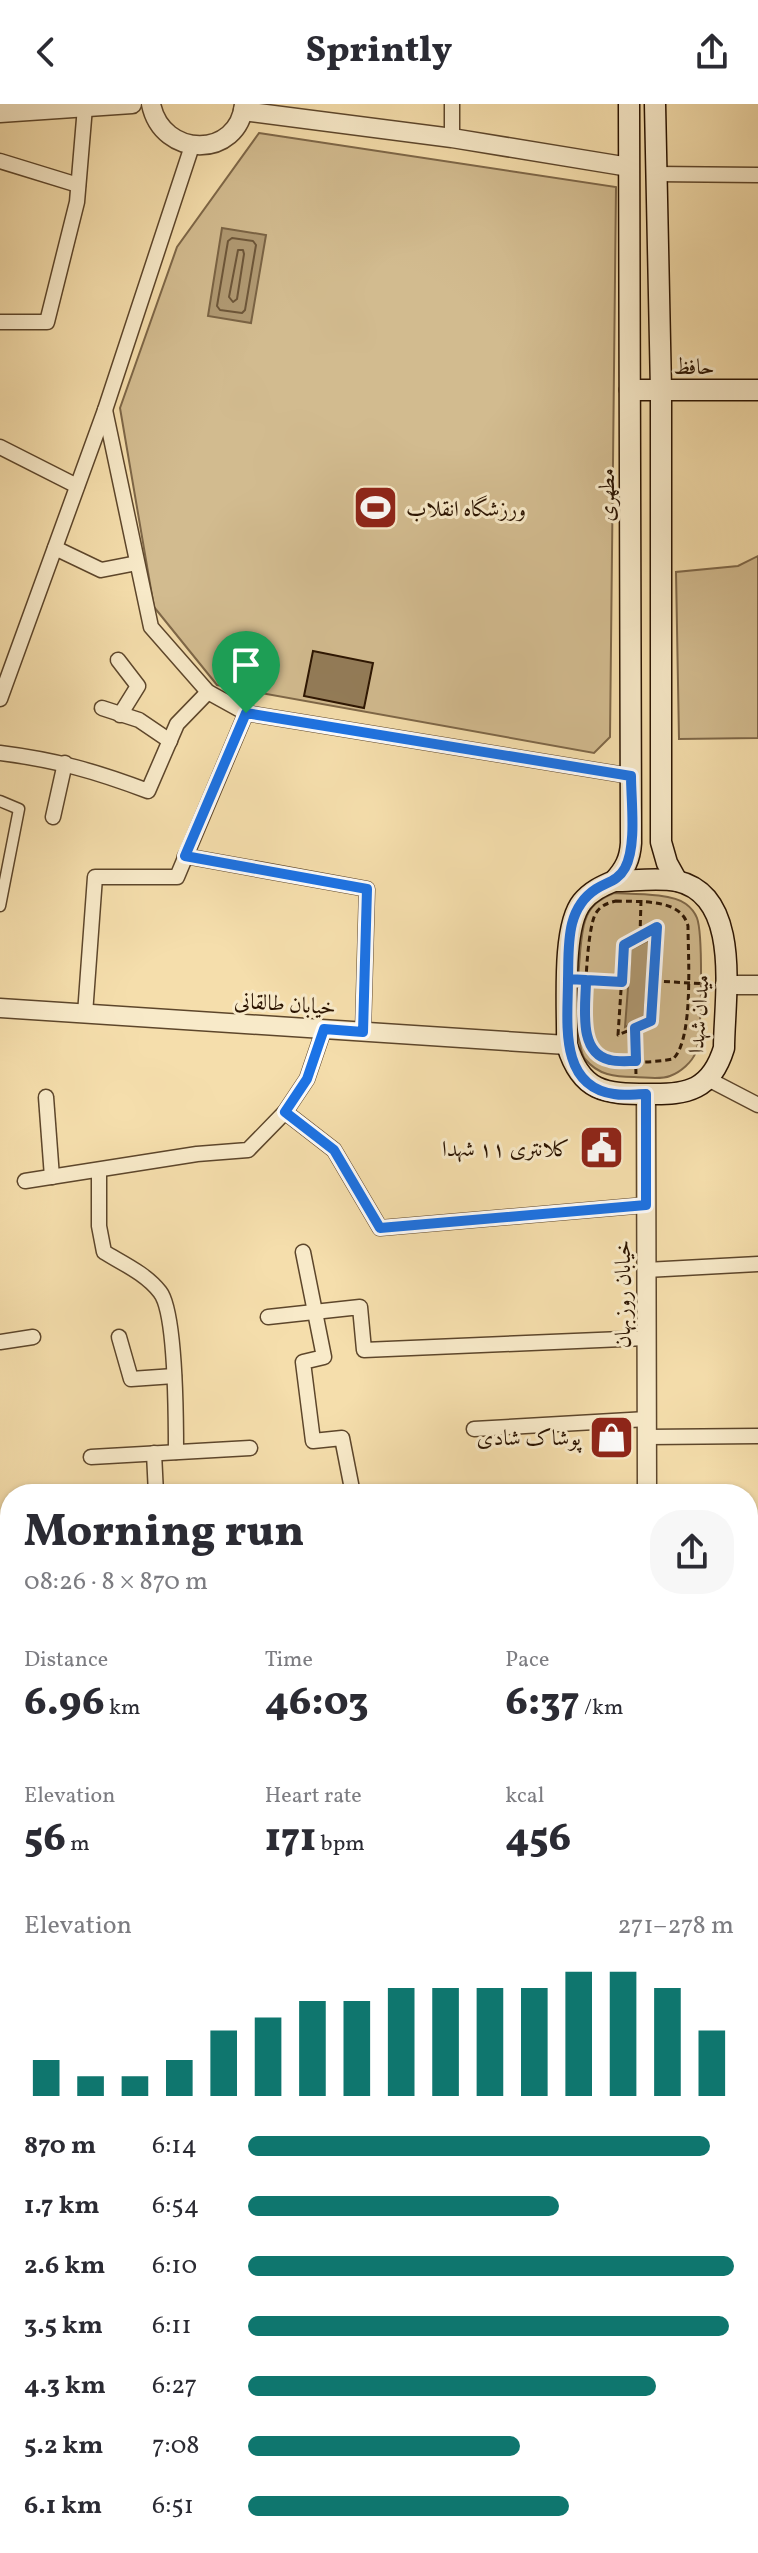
<!DOCTYPE html>
<meta charset="utf-8">
<style>
:root{--surface:#fff;--page:#f7f7f7;--text:#2b2b33;--muted:#7c7c81;--accent:#0f766e}
body{margin:0;font-family:Vollkorn,Amiri,serif;background:var(--page);color:var(--text);height:100vh;display:flex;flex-direction:column;font-size:30px;white-space:nowrap}
*{box-sizing:border-box;margin:0}
p{font-size:26px;color:var(--muted)}
.icon{flex:none;width:44px;height:44px;fill:none;stroke:currentColor;stroke-width:2;stroke-linecap:round;stroke-linejoin:round}
.map{position:relative;flex:1;overflow:hidden}
.details{position:absolute;left:0px;top:1380px;width:758px;height:1070px;display:flex;flex-direction:column;background:var(--surface);border-radius:32px 32px 0 0;box-shadow:0 2px 6px #0004}
.details>*{flex:none}
.pin{position:absolute;display:grid;place-items:center;width:68px;height:68px;color:#fff;margin:-82px -34px;border-radius:50% 50% 50% 0;rotate:-45deg;box-shadow:0 0 8px #0007}
.pin .icon{rotate:45deg}
.round{display:grid;place-items:center;flex:none;width:84px;height:84px;border-radius:32px;background:var(--page)}
.summary{display:flex;align-items:center;justify-content:space-between;height:136px;padding:0 24px}
h1{font-size:44px;font-weight:800;line-height:60px}
.metrics{display:grid;grid-template-columns:repeat(3,1fr);gap:12px;height:136px;padding:8px 24px}
.metrics div{display:grid;align-content:center}
.metrics b{font-size:40px;font-weight:800}
.metrics small{font-size:22px;font-weight:400}
.metrics p{font-size:22px}
.chart{height:224px;padding:16px 24px}
.chart p{display:flex;justify-content:space-between}
.chart svg{width:100%;height:144px;margin-top:8px;stroke:var(--accent);stroke-width:6}
ul{padding:0 24px;list-style:none;font-size:26px}
li{display:grid;grid-template-columns:128px 96px 1fr;align-items:center;height:60px}
li i{height:20px;border-radius:10px;background:var(--accent)}
header{display:flex;justify-content:space-between;align-items:center;height:104px;padding:0 24px;background:var(--surface);font-size:36px;font-weight:800}
.map>svg:first-child{display:block}
</style>
<header><svg class="icon" aria-label="back" viewBox="0 0 24 24"><path d="M15 5l-7 7 7 7"/></svg>Sprintly<svg class="icon" aria-label="share" viewBox="0 0 24 24"><path d="M12 15V3M7 8l5-5 5 5M5 13v7h14v-7"/></svg></header>
<div class="map">
<svg width="758" height="2449" viewBox="0 0 758 2449">
<rect width="100%" height="100%" fill="#f5deac"/>
<filter id="stains"><feTurbulence type="fractalNoise" baseFrequency=".0025" numOctaves="4"/><feColorMatrix values="0 0 0 0 .2 0 0 0 0 .09 0 0 0 0 .02 0 0 0 .5 -.17"/></filter>
<radialGradient id="worn" r=".72"><stop offset=".6" stop-color="#630" stop-opacity="0"/><stop offset="1" stop-color="#630" stop-opacity=".3"/></radialGradient>
<g fill="#d2bb8f" stroke="#7e6748" stroke-width="2">
<polygon points="259,29 616,83 610,633 594,649 217,581 154,503 120,304 177,143"/>
<polygon points="758,452 758,634 679,635 676,468 738,462"/>
<path d="M614,789c18,1 58,0 72,11 4,3 9,9 11,14 6,16 5,117 -1,134 -4,10 -15,20 -26,24 -10,4 -25,1 -36,1 -19,0 -36,-2 -49,-18 -12,-16 -7,-117 0,-138 5,-16 15,-22 29,-28z"/>
</g>
<g fill="#b09972" stroke="#7a6344" stroke-width="2">
<polygon points="222,124 266,131 251,219 208,212"/>
<polygon points="651,835 644,912 625,923 631,845"/>
</g>
<g fill="none" stroke-linecap="round" stroke-linejoin="round">
<g stroke="#6d5639" stroke-width="2">
<polygon points="232,134 253,137 256,141 245,206 242,209 220,206 217,202 228,137"/>
<polygon points="238,146 243,146 244,150 237,195 233,198 229,193"/>
</g>
</g>
<polygon fill="#947d59" stroke="#2a1300" stroke-width="2" points="313,547 373,559 364,604 304,592"/>
<g fill="none" stroke-linecap="round" stroke-linejoin="round">
<defs>
<g id="service">
<polyline points="0,1725 10,1715"/>
<polyline points="0,1944 10,1944"/>
<polyline points="748,2353 758,2355"/>
</g>
<polyline id="pedestrian" points="0,697 19,705 0,802"/>
<g id="minor">
<polyline points="452,34 452,0"/>
<polyline points="0,57 78,81"/>
<polyline points="655,70 758,71"/>
<polyline points="0,218 47,218 77,98 85,3"/>
<polyline points="105,306 151,523 208,588 246,609 631,672"/>
<polyline points="0,343 77,382"/>
<polyline points="55,444 101,466 137,459"/>
<polyline points="118,556 138,582 120,611"/>
<polyline points="0,595 105,306 192,42"/>
<polyline points="102,604 139,616 170,637"/>
<path d="M0,649c56,7 95,18 148,38l29,-67 31,-32"/>
<polyline points="53,713 65,659"/>
<polyline points="185,752 367,785 363,928"/>
<polyline points="85,910 95,773 177,773 246,609"/>
<polyline points="708,975 758,1001"/>
<polyline points="46,993 52,1073"/>
<polyline points="285,1008 334,1046 380,1124 646,1101"/>
<path d="M99,1066v56l5,26c20,12 42,22 56,40 16,20 16,130 16,160"/>
<polyline points="25,1077 197,1050 248,1046 285,1008 307,975 324,925"/>
<polyline points="303,1148 324,1253 303,1258 313,1337 342,1334 353,1390"/>
<polyline points="646,1166 758,1160"/>
<polyline points="268,1213 360,1203 364,1246 646,1234"/>
<polyline points="119,1233 131,1275 174,1272"/>
<polyline points="0,1238 33,1233"/>
<polyline points="474,1325 647,1315"/>
<polyline points="647,1333 758,1332"/>
<polyline points="154,1349 156,1390"/>
<polyline points="91,1353 250,1344"/>
<polyline points="748,1441 758,1441"/>
<polyline points="0,1571 10,1542"/>
<polyline points="0,1602 6,1646 0,1646"/>
<polyline points="748,1619 758,1619"/>
<polyline points="748,1882 758,1881"/>
<polyline points="0,2003 10,2005"/>
<polyline points="748,2018 758,2024"/>
<polyline points="755,2142 758,2130"/>
<polyline points="0,2349 10,2349"/>
<polyline points="0,2395 10,2396"/>
<polyline points="748,2421 758,2423"/>
<polyline points="336,2440 337,2449"/>
<polyline points="510,2440 510,2449"/>
<polyline points="147,2449 147,2440"/>
<polyline points="700,2449 701,2440"/>
</g>
<g id="tertiary">
<path d="M151,0c11,55 88,55 93,0"/>
<polyline points="243,7 452,34 629,63"/>
<polyline points="0,9 132,0"/>
<polyline points="725,881 758,881"/>
<polyline points="0,904 567,941"/>
<polyline points="646,990 647,1390"/>
<polyline points="0,2216 10,2240"/>
<polyline points="23,2449 28,2440"/>
</g>
<g id="secondary">
<polyline points="655,0 661,286 661,738 667,759 677,777"/>
<polyline points="630,286 758,286"/>
<path d="M614,777c11,-12 16,-22 17,-38l-2,-739"/>
<path d="M614,777c19,0 44,-4 63,0 66,15 47,118 47,167 -13,42 -36,47 -76,46 -43,0 -67,-2 -81,-49 1,-35 -6,-117 15,-143 9,-11 20,-16 32,-21z"/>
<polyline points="748,1759 758,1759"/>
<polyline points="0,1805 10,1805"/>
</g>
</defs>
<use href="#service" stroke="#5d462b" stroke-width="10"/>
<use href="#pedestrian" stroke="#5d462b" stroke-width="13"/>
<use href="#minor" stroke="#5d462b" stroke-width="17"/>
<use href="#tertiary" stroke="#5d462b" stroke-width="21"/>
<use href="#secondary" stroke="#2a1300" stroke-width="23"/>
<g stroke="#2a1300" stroke-width="3" stroke-dasharray="6 4" stroke-linecap="butt">
<path d="M616,797c24,1 65,-3 72,25 0,30 6,113 -15,133 -20,4 -69,7 -82,-12 -10,-13 -5,-120 5,-134 5,-8 12,-10 20,-12z"/>
<polygon points="657,823 651,917 618,931 624,841"/>
<polyline points="640,832 641,796"/>
<polyline points="585,876 622,878"/>
<polyline points="654,877 709,880"/>
<polyline points="635,924 636,972"/>
</g>
<use href="#service" stroke="#f8eac9" stroke-width="7"/>
<use href="#pedestrian" stroke="#f8eac9" stroke-width="10"/>
<use href="#minor" stroke="#f8eac9" stroke-width="14"/>
<use href="#tertiary" stroke="#f8eac9" stroke-width="18"/>
<use href="#secondary" stroke="#f8eac9" stroke-width="20"/>
</g>
<g fill="none" stroke-linecap="round" stroke-linejoin="round">
<defs>
<path id="route" d="M246,609l-61,143 182,33 -4,143 -39,-3 -17,50 -22,33 49,38 46,78 266,-23v-111c-10,0 -22,2 -32,0 -56,-8 -46,-73 -46,-115l54,3 2,-37 33,-18 -6,94 -16,7 1,33c-8,0 -19,1 -26,-1 -33,-7 -24,-55 -24,-80l-18,-1c1,-32 -3,-70 28,-90 11,-7 22,-8 29,-21 12,-22 6,-67 6,-92l-385,-63"/>
</defs>
<use href="#route" stroke="#fff" stroke-width="16"/>
<use href="#route" stroke="#1a73e8" stroke-width="10"/>
</g>
<defs>
<symbol id="stadium-square" viewBox="-11 -11 22 22"><rect x="-9" y="-9" width="18" height="18" rx="4" fill="#8f2418" stroke="#f8eac9"/><path d="M0-5a6.5 5 0 1 0 0 10a6.5 5 0 1 0 0-10ZM-3.5-1.8h7v3.6h-7Z" fill="#fff"/></symbol>
<symbol id="civic-square" viewBox="-11 -11 22 22"><rect x="-9" y="-9" width="18" height="18" rx="4" fill="#8f2418" stroke="#f8eac9"/><path d="M-.6-6.5H3V-4.5H.6V-3L4-1V1h2V6H-6V1h2V-1L-.6-3ZM-1.2 2.5V6h2.4V2.5Z" fill="#fff"/></symbol>
<symbol id="shop-square" viewBox="-11 -11 22 22"><rect x="-9" y="-9" width="18" height="18" rx="4" fill="#8f2418" stroke="#f8eac9"/><path d="M-5-2.5h2.3a2.7 3.5 0 0 1 5.4 0H5L5.5 6h-11ZM-1.5-2.5h3a1.5 2.3 0 0 0-3 0Z" fill="#fff"/></symbol>
</defs>
<g fill-rule="evenodd">
<use href="#stadium-square" x="350" y="378" width="51" height="51"/>
<use href="#civic-square" x="576" y="1018" width="51" height="51"/>
<use href="#shop-square" x="586" y="1308" width="51" height="51"/>
</g>
<g text-anchor="middle" stroke-width="6" stroke-linejoin="round" paint-order="stroke">
<g font-size="22" fill="#2a1300" stroke="#f8eac9">
<text x="694" y="270">حافظ</text>
<text transform="translate(606 391) rotate(-90)" y="8">مطهری</text>
<text transform="translate(285 899) rotate(4)" y="8">خیابان طالقانی</text>
<text transform="translate(698 910) rotate(-86)" y="8">میدان شهدا</text>
<text transform="translate(622 1190) rotate(-90)" y="8">خیابان روزبهان</text>
</g>
<g font-size="22" fill="#2a1300" stroke="#f8eac9" text-anchor="end">
<text x="406" y="412" text-anchor="start">ورزشگاه انقلاب</text>
<text x="570" y="1052">کلانتری ۱۱ شهدا</text>
<text x="581" y="1341">پوشاک شادی</text>
</g>
</g>
<rect width="100%" height="100%" filter="url(#stains)"/>
<rect width="100%" height="100%" fill="url(#worn)"/>
</svg>
<div class="pin" style="left:246px;top:609px;background:#1e9e55"><svg class="icon" aria-label="arrive" viewBox="0 0 24 24"><path d="M6 21V4h12l-3 4 3 4H6"/></svg></div>
<section class="details">
<div class="summary"><div><h1>Morning run</h1><p>08:26 · 8 × 870 m</p></div><a class="round"><svg class="icon" aria-label="share" viewBox="0 0 24 24"><path d="M12 15V3M7 8l5-5 5 5M5 13v7h14v-7"/></svg></a></div>
<div class="metrics">
<div><p>Distance</p><b>6.96<small> km</small></b></div>
<div><p>Time</p><b>46:03</b></div>
<div><p>Pace</p><b>6:37<small> /km</small></b></div>
</div>
<div class="metrics">
<div><p>Elevation</p><b>56<small> m</small></b></div>
<div><p>Heart rate</p><b>171<small> bpm</small></b></div>
<div><p>kcal</p><b>456</b></div>
</div>
<div class="chart"><p><span>Elevation</span>271–278 m</p>
<svg viewBox="0 0 160 44" preserveAspectRatio="none"><path d="M5 44V33M15 44V38M25 44V38M35 44V33M45 44V24M55 44V20M65 44V15M75 44V15M85 44V11M95 44V11M105 44V11M115 44V11M125 44V6M135 44V6M145 44V11M155 44V24"/></svg>
</div>
<ul>
<li><b>870 m</b>6:14<i style="width:95%"></i></li>
<li><b>1.7 km</b>6:54<i style="width:64%"></i></li>
<li><b>2.6 km</b>6:10<i style="width:100%"></i></li>
<li><b>3.5 km</b>6:11<i style="width:99%"></i></li>
<li><b>4.3 km</b>6:27<i style="width:84%"></i></li>
<li><b>5.2 km</b>7:08<i style="width:56%"></i></li>
<li><b>6.1 km</b>6:51<i style="width:66%"></i></li>
</ul>
</section>
</div>
